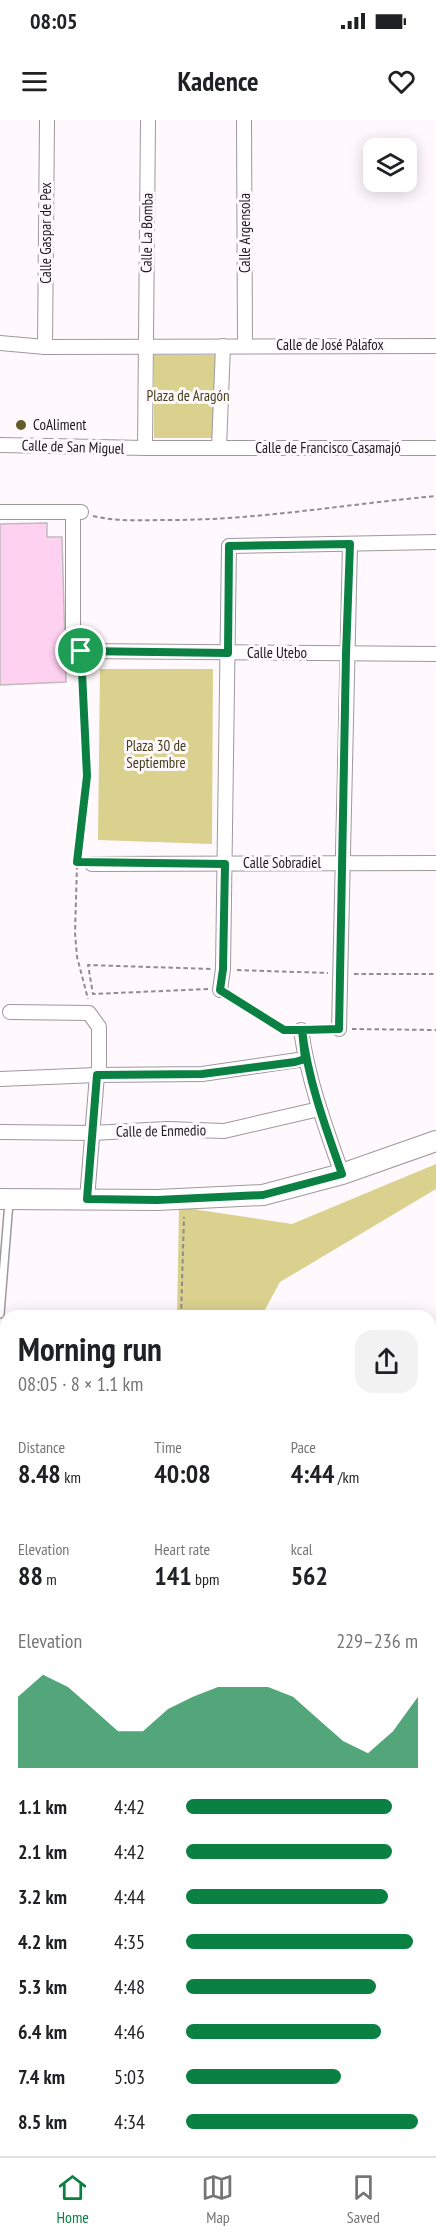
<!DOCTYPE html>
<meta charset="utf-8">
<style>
:root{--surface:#fff;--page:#f2f2f2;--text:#202124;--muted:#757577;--line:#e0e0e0;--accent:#0b8043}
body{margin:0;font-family:"PT Sans Narrow",sans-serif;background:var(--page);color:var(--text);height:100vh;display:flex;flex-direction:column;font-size:22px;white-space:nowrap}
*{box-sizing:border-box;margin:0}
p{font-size:20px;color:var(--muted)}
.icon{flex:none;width:33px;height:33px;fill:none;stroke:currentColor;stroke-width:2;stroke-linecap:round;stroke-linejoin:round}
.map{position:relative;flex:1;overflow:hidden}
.side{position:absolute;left:0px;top:1190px;width:436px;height:848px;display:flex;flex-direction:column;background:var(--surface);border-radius:18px 18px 0 0;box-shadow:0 3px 15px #0003}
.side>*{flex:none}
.buttons{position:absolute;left:363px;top:18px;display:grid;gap:12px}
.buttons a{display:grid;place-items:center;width:54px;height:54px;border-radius:12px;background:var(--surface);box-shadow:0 3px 15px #0003;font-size:30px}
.pin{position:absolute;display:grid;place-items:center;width:51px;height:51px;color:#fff;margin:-26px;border:3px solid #fff;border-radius:50%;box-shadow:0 2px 6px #0007}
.round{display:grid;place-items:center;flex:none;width:63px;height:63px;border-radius:18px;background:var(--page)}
.headline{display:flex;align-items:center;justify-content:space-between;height:102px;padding:0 18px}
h1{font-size:33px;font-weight:700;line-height:45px}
.metrics{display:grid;grid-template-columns:repeat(3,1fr);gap:9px;height:102px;padding:6px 18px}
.metrics div{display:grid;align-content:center}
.metrics b{font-size:26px;font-weight:700}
.metrics small{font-size:16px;font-weight:400}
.metrics p{font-size:16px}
.chart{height:168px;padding:12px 18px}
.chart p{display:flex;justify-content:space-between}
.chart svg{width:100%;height:108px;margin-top:6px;fill:var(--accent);opacity:.7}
ul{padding:0 18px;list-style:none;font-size:20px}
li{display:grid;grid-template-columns:96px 72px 1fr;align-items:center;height:45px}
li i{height:15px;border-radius:8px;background:var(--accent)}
.status{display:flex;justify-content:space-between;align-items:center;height:42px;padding:0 30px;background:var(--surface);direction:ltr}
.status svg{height:16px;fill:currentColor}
header{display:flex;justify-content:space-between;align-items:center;height:78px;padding:0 18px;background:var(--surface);font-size:27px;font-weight:700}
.dock{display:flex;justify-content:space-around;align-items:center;height:84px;border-top:2px solid var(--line);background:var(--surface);font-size:16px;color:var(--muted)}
.dock a{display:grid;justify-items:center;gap:3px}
.dock .on{color:var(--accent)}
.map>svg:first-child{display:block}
</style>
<div class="status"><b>08:05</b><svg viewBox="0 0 49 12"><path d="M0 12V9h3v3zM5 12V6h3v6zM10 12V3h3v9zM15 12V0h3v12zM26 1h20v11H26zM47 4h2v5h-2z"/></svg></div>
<header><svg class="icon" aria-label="menu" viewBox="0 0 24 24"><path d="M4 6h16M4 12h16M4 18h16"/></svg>Kadence<svg class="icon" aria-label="heart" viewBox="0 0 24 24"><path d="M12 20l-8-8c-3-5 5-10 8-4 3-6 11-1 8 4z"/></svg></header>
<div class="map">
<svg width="436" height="2036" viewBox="0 0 436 2036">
<rect width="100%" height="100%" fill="#fff8fc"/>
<g fill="#dad18e">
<polygon points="154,235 223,235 220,318 154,318"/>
<polygon points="100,549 213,549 212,724 98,720"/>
<polygon points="436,1044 436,1069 280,1162 262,1195 177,1196 179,1087 292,1104"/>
</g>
<polygon fill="#ffd1f0" stroke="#c0babe" stroke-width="1.5" points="47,403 47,417 62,417 66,562 0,565 0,404"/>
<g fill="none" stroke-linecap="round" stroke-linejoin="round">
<defs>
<g id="lane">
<polyline points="0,1194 9,1082"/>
<polyline points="0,1516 6,1512"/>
</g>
<g id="street">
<polyline points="244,0 245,225"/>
<polyline points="0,223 45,227 436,226"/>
<polyline points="45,227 47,0"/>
<polyline points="0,325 145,328 436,328"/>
<polyline points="145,328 148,0"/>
<polyline points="219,328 223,226"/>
<polyline points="0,392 81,392"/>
<polyline points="73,392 73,520 81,531 436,534"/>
<polyline points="92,744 436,743"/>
<polyline points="220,870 223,849 229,426 436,422"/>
<polyline points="10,892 89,893 99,907 99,955"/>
<polyline points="339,909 350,424"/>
<path d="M301,910c7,50 24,96 41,144"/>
<polyline points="0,959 97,955 202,954 305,939"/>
<polyline points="0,1012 92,1013 167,1009 224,1011 319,989"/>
<polyline points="87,1079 97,955"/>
</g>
<polyline id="secondary" points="0,1079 157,1080 263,1075 342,1054 436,1021"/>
</defs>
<use href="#lane" stroke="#9f989c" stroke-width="10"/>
<use href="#street" stroke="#9f989c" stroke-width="16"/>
<use href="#secondary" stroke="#9f989c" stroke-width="22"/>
<g stroke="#918d8f" stroke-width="2" stroke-dasharray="4.5 3" stroke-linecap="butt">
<path d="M93,396c25,6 51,4 77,4 90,0 177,-16 266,-24"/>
<polyline points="78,739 87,656 82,544"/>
<polyline points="77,745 75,813 77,837 88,879"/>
<polyline points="237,850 328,853"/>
<polyline points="354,854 436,854"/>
<polyline points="208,869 93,874 88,845 211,849"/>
<polyline points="232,878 286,910"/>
<polyline points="352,909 436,910"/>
<polyline points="181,1196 184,1097"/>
<polyline points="430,1537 436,1535"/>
<polyline points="166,2036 166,2031"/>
</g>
<use href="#lane" stroke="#fff" stroke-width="7"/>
<use href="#street" stroke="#fff" stroke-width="14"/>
<use href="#secondary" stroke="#fff" stroke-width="20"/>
</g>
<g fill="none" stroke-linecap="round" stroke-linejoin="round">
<defs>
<path id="route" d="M81,531l6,125 -10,86 148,2 -2,105 -3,21 64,40h18c6,50 23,96 40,144l-79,21 -106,5 -70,-1 10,-124 105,-1 93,-12 10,-3 -3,-29 37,-1 7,-375 4,-110 -121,2 -1,107 -147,-2"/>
</defs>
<use href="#route" stroke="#fff" stroke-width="12"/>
<use href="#route" stroke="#0b8043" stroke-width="8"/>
</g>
<circle fill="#645c28" stroke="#fff8fc" stroke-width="2" cx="21" cy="305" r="6"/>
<g text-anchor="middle" stroke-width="6" stroke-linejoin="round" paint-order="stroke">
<g font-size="15" fill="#1c1a1b" stroke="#fff8fc">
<text transform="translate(46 113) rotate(-90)" y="5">Calle Gaspar de Pex</text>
<text transform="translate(147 113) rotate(-89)" y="5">Calle La Bomba</text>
<text transform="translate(245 113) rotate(-90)" y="5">Calle Argensola</text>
<text x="330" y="230">Calle de José Palafox</text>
<text transform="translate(73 327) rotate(2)" y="5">Calle de San Miguel</text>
<text x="328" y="333">Calle de Francisco Casamajó</text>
<text x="277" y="538">Calle Utebo</text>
<text x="282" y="748">Calle Sobradiel</text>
<text transform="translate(161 1011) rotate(-1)" y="5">Calle de Enmedio</text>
</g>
<g font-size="15" fill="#433e18" stroke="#fff8fc">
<text x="188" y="281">Plaza de Aragón</text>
<text x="156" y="631">Plaza 30 de<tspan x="156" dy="17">Septiembre</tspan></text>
</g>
<g font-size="15" fill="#1c1a1b" stroke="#fff8fc" text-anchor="start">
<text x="33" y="310">CoAliment</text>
</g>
</g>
</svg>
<div class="buttons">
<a><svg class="icon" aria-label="layers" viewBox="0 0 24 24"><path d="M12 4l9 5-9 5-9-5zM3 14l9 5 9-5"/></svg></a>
</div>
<div class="pin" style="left:81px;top:531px;background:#1e9e55"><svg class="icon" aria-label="arrive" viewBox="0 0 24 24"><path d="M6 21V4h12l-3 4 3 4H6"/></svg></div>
<section class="side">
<div class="headline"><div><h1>Morning run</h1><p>08:05 · 8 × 1.1 km</p></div><a class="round"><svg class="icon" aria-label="share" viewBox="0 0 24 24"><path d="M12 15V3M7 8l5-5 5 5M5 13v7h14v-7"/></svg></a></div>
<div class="metrics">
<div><p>Distance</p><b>8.48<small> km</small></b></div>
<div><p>Time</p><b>40:08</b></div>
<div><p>Pace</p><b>4:44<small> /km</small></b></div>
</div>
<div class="metrics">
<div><p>Elevation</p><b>88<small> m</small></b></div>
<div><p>Heart rate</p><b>141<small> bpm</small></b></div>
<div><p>kcal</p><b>562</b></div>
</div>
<div class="chart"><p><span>Elevation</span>229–236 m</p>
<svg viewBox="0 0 160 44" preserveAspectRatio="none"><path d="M0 44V15L10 6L20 11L30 20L40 29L50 29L60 20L70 15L80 11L90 11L100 11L110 15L120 24L130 33L140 38L150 29L160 15V44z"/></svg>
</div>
<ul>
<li><b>1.1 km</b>4:42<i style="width:89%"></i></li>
<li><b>2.1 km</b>4:42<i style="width:89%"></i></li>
<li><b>3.2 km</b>4:44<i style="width:87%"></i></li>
<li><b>4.2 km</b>4:35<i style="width:98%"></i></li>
<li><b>5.3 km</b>4:48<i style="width:82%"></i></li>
<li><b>6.4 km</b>4:46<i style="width:84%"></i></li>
<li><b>7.4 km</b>5:03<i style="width:67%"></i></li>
<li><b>8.5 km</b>4:34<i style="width:100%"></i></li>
</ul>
</section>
</div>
<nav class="dock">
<a class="on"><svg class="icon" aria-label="home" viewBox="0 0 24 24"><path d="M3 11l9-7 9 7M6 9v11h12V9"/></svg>Home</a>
<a><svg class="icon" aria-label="map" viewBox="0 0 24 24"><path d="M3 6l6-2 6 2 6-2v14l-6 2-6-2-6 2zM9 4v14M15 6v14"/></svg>Map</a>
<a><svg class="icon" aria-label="saved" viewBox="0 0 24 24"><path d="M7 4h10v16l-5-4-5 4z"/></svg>Saved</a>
</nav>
